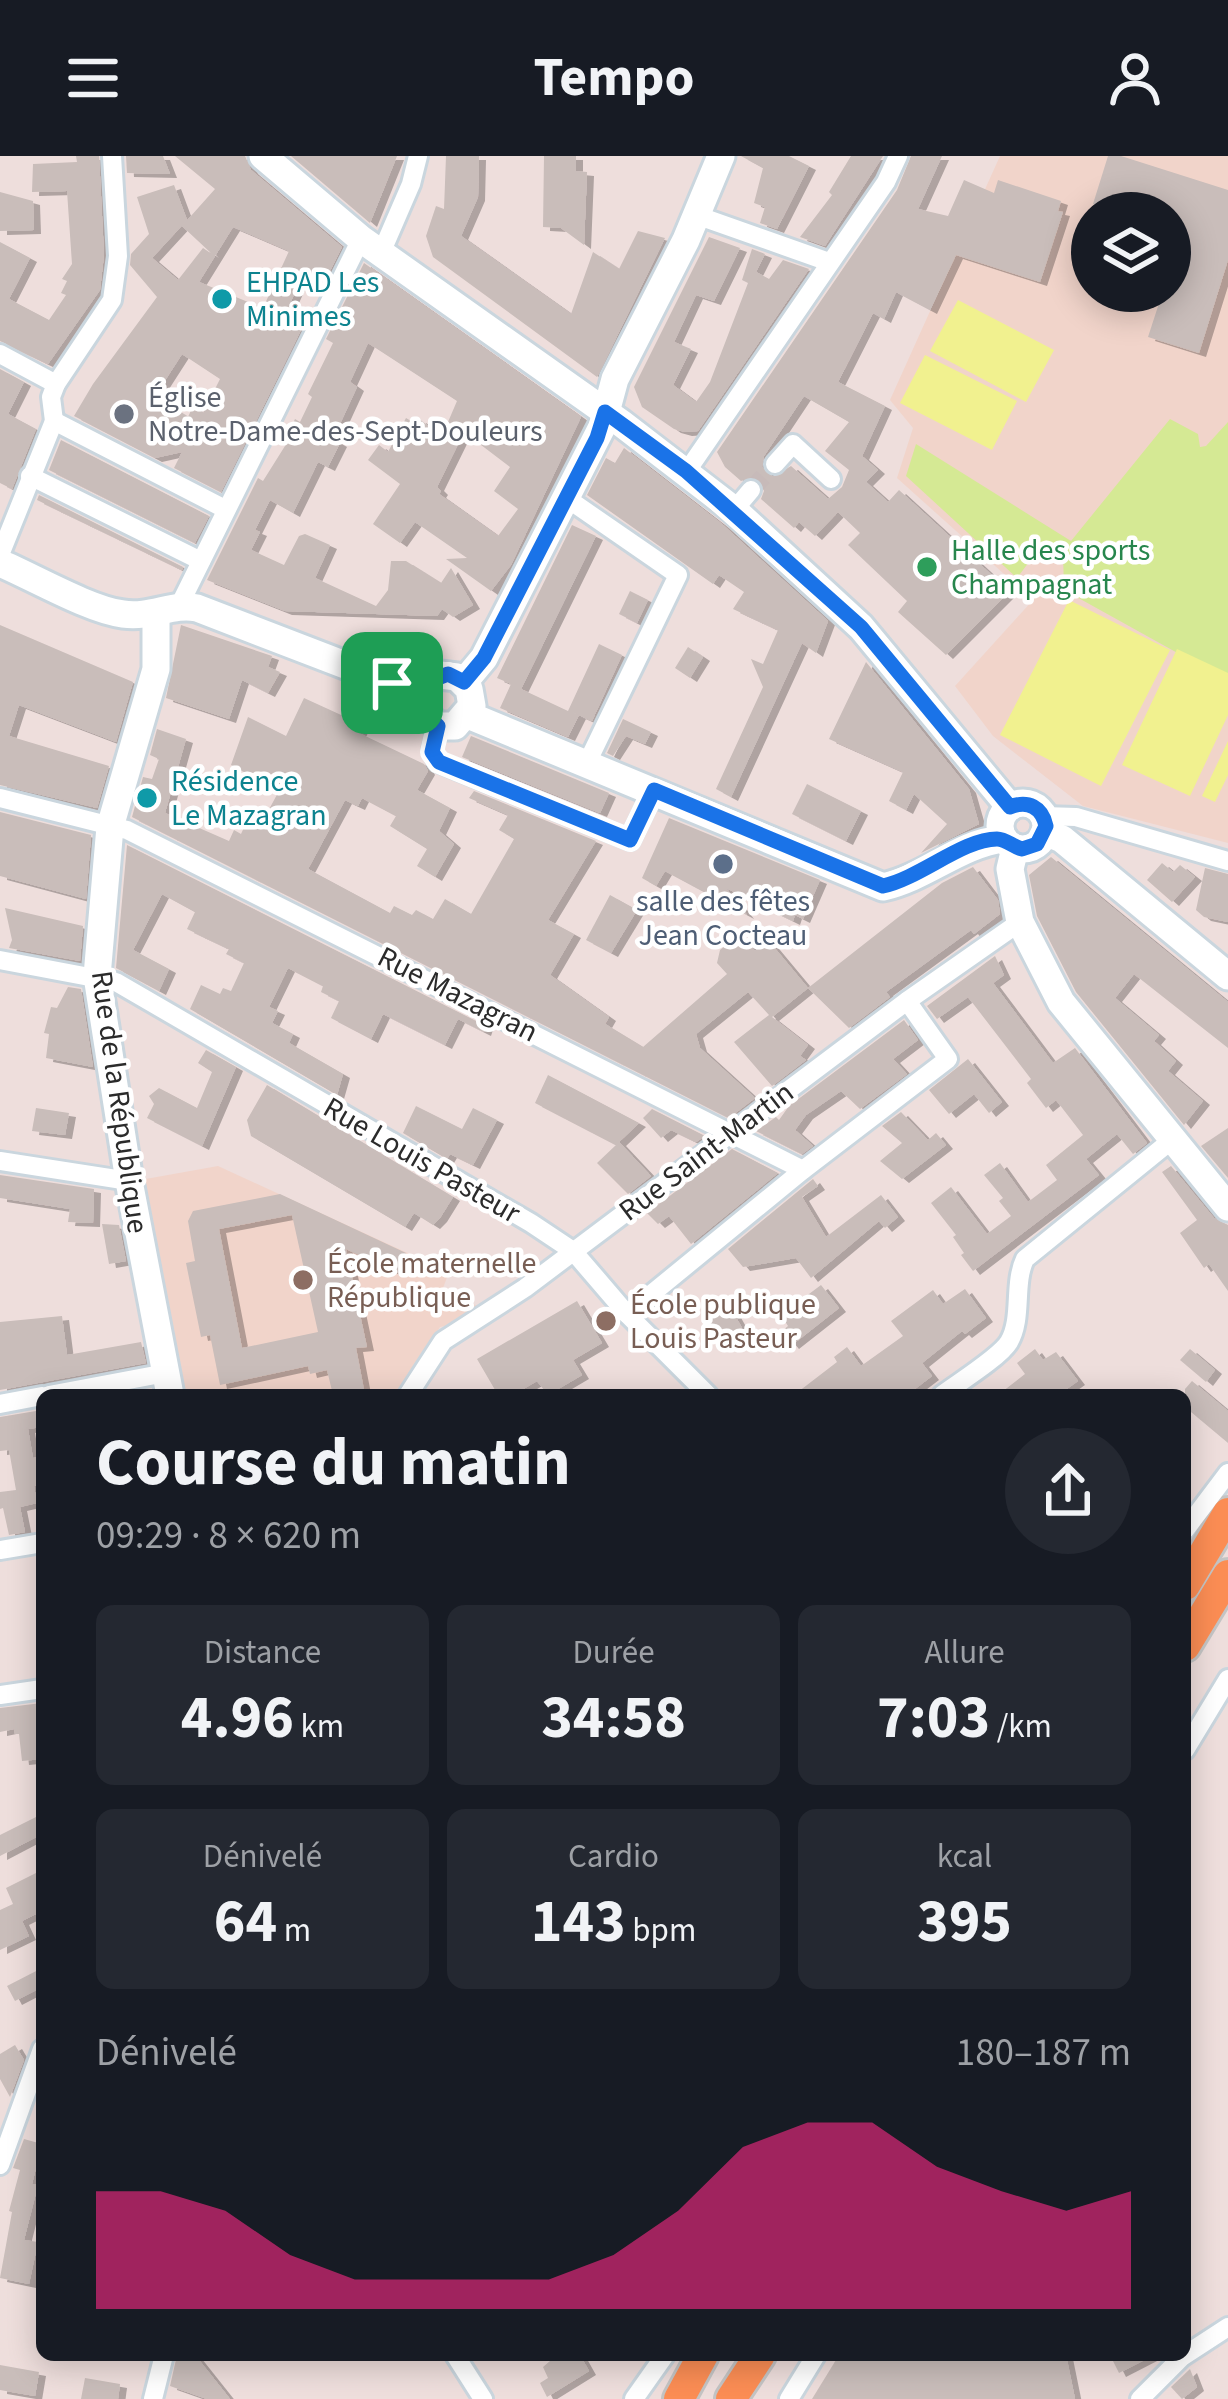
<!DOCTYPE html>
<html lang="fr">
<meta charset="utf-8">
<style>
:root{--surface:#171b24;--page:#242831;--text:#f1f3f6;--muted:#9ea1a6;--accent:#db2777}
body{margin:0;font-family:"Source Sans 3",sans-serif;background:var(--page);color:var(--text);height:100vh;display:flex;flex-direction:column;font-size:45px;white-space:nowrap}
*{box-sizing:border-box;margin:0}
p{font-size:39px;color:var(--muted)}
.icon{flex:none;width:66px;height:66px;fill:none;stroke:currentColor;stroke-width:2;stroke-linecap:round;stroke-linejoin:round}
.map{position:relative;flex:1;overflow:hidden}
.details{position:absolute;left:36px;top:1233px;width:1155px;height:972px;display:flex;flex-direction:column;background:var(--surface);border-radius:18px;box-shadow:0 6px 30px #0003}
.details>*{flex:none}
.buttons{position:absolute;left:1071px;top:36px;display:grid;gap:24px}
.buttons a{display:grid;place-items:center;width:120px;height:120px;border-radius:50%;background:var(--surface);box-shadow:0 6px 30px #0003;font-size:60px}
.pin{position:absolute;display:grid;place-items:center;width:102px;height:102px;color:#fff;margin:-51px;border-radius:24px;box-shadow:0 6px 18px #0006}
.round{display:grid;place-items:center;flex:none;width:126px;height:126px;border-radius:63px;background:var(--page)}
.summary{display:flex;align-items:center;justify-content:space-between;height:204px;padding:0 60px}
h1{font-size:66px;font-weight:700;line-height:90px}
.figures{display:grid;grid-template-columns:repeat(3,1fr);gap:18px;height:204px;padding:12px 60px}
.figures div{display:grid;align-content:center;border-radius:18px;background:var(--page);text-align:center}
.figures b{font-size:60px;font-weight:700}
.figures small{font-size:33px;font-weight:400}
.figures p{font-size:33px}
.chart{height:336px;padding:24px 60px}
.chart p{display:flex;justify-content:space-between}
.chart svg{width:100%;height:216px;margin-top:12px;fill:var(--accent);opacity:.7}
header{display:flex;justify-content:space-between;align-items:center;height:156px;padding:0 60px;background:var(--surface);font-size:54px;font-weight:700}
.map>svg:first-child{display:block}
</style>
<header><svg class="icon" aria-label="menu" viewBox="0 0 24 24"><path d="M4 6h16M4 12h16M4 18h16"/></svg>Tempo<svg class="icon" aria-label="person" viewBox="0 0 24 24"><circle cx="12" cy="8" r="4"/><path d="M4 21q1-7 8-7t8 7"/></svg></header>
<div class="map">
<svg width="1228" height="2243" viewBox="0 0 1228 2243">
<defs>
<filter id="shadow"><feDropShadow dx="7" dy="4" stdDeviation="0" flood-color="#0004"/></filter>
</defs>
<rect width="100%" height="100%" fill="#eededc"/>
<g fill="#f1d4ca" fill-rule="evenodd">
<path d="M1000,0h228v687l-145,-37 -90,-70 -38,-50 78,-86 -136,-122 16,-50 -23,-28zM1092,57h78v78h-78z"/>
<polygon points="218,1010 449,1116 443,1132 477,1150 455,1168 440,1171 396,1239 181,1239 140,1024"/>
</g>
<polygon fill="#d5e994" points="1170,263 1198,278 1200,291 1206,290 1228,266 1228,525 1064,434 1063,397 1066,390 1029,406 1017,422 906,320 916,288 1071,385"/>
<g fill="#f1f18f">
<polygon points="958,144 1054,194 1026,246 930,195"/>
<polygon points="925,199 1017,245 992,294 900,247"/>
<polygon points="1069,444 1170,494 1101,630 1000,579"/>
<polygon points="1177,493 1228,517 1228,559 1190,640 1122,609"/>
<polygon points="1228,585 1228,619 1215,646 1202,640"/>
</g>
<g fill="#c9bdba" fill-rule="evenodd" filter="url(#shadow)">
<polygon points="76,0 99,0 104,99 100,134 48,208 0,185 0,86 30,102 9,143 49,164 66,139 61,137 67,125 62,123 72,108 67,35 32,36 33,8 77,6"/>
<polygon points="126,0 163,0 170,18 127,17"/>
<path d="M175,0h70l6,14 91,77 -20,40 -20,-10 -19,42 19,9 -81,164 -47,-24 8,-16 -27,6 -81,-42 19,-32 64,-87 -27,-32 1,-11 18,-20 -12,-37 37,-12 13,35 -35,38 26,22 25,-32 9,6 -30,-28 33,-37zM233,71l56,24 -26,57 -64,-26zM182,198l38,25 -17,34 -10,-7 -5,11 -33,-21z"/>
<polygon points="291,0 397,0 370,67"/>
<polygon points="446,0 479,0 478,41 461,80 571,158 593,96 619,113 638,75 665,82 597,221 433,101 426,80 436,50 444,53"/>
<polygon points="544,0 576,0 576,15 587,16 584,89 561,72 543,71"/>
<polygon points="741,0 789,0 809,10 777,73 760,67 765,51 754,47 763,12"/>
<polygon points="851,0 883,0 825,90 800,81 832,39 829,36"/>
<path d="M911,0h31l-24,53 30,7 16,-36 30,13 4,-13 63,21 -3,10 5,1 -23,70 -84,-27 -26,55 -34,-18 -12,27 -11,-6 -35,69 47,24 -23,50 16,14 -12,12 22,20 11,-12 108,99 1,4 -62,62 -48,-43 9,-11 -59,-56 12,-12 -22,-21 -23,24 -16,-14 -5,6 -33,-29 3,-8 -3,-10 -9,-4 -11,4 -16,-14 -8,-15 180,-262zM804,240l45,26 -24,29 24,19 -7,17 -14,12 -37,-33 -18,11 -11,-10 2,-11z"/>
<polygon points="1108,0 1121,0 1228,34 1228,104 1199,197 1148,181 1163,135 1170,135 1170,112 1182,75 1170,72 1170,57 1122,57 1093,48"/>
<polygon points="0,36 33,45 34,74 0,75"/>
<polygon points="709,81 740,92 714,145 696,139 674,186 691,193 673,229 696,246 710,226 748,127 742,124 752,93 765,98 756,116 769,123 783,104 809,113 698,275 685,276 674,273 642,251 634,231"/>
<path d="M364,107l217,154 -70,148 -20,26 -45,-32 21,-1 -52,-36 -15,21 -27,-19 27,-40 -32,-24 11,-15 9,7 18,-34 10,6 3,-5 23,17 15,-35 -89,-58 -18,39 7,5 -24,52 7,4 -12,24 -10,-5 -25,51 -23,-13 -15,30 5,2 -9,18 33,15 15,-29 6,-2 25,11 -15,33 61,28 12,-16 3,-29h15l35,22 10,-15 22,37 -20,12 -11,-8 -5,7 -152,-5 -78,-31 51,-102 5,3 27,-43 -3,-2 8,-17 5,3 12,-25 -4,-3 25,-51 -7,-4zM464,276l46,35 -16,24 24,18 -20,27 -59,-42 2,-3 -4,-4z"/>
<polygon points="0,213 24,226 8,258 36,273 12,333 0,327"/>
<polygon points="61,284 209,360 195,387 49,314"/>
<polygon points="624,292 722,368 828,465 816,497 802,487 731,641 716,633 763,531 751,503 763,508 778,474 733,453 744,436 719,419 713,428 587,339 606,302 615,307"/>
<polygon points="39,339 183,411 182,414 37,344"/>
<polygon points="572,369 596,380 521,533 568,555 599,488 622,499 592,565 572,556 579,559 568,581 500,552 511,528 497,522"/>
<polygon points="630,435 648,444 637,467 619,458"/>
<polygon points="0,469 133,526 116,586 19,549 9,580 109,610 97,652 0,629"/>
<polygon points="181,469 272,500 268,511 280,516 268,537 242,524 229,563 166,542"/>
<polygon points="688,491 703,501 690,522 675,512"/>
<polygon points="866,506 969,633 979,668 921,697 947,668 914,638 906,654 889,645 903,616 829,583"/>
<polygon points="304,542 363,569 359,577 424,608 428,615 417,634 450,652 439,675 454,688 435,721 417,710 427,693 390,670 396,660 362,642 358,650 345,644 308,713 390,757 394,750 412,759 416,754 433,763 445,743 471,758 514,683 499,674 508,659 469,642 474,635 596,685 548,764 574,778 550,819 609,861 605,868 643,891 727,818 717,807 720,794 740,778 755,795 768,784 808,832 772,861 808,889 800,900 806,904 772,930 734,886 769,859 748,836 696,878 700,892 755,942 729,962 132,661 143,621 152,623 159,603 150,599 157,573 186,583 165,657 229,685 234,674 241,678 253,652 266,659 280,633 231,609 248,561 286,580"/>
<polygon points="623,563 651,576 645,588 626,580 613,600 607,597"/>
<polygon points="471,580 609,637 600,657 462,601"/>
<polygon points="807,628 861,655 846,685 792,658"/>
<polygon points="0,656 91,679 86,743 0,720"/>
<polygon points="669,662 820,724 803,763 795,759 793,765 726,732 747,759 665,715 656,730 642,722"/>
<polygon points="127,689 486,870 484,876 458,863 445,889 383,858 371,883 331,862 339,845 321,836 323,830 288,812 269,851 278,855 272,867 293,878 289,887 343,918 337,939 190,853 201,829 220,838 223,832 231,835 244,807 226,798 229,793 187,773 195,756 162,738 133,794 169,813 159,835 116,812"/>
<polygon points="1051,701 1228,846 1228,892 1134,818 1115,842 1159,879 1154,885 1176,905 1168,915 1203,945 1184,969 1076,836 1037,760 1029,719"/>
<polygon points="1162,707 1173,716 1180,709 1195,721 1172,746 1147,724"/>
<polygon points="973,711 998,744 1000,758 974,778 971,774 886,836 890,841 849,872 808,832 942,727"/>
<polygon points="1205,712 1228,718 1228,766 1204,761 1196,754"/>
<polygon points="610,739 637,754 611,797 586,784"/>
<polygon points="5,752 83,770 80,805 9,792 12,784"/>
<polygon points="995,800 1004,819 993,827 1053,907 1075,892 1147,987 1133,998 1117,978 1086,1003 1099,1019 973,1115 961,1099 964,1097 953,1081 956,1079 931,1047 951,1031 987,1078 1011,1060 999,1045 1003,1042 984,1019 1000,1007 1028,1046 1057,1024 1046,1009 1083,979 1056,944 1046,952 1027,927 1031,923 968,841 937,863 927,850"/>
<polygon points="68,831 81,833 93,911 46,902 49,878 44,877 51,851 57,852"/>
<polygon points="904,864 918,884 893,903 907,918 860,953 841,935 806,959 795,974 813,990 802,998 756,975 776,961 779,964 789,950"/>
<polygon points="206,894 236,911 202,990 147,962 154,948 149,940 159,932 197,952 212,916 198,907"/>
<polygon points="968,903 1002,946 989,957 974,938 949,958 929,934"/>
<polygon points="548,919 639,967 619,986 651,1020 628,1038 597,1007 616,989 535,947"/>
<polygon points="267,929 453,1041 440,1062 433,1069 414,1057 405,1071 251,980 247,964"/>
<polygon points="416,950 462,973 473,952 497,964 473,1009 450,998 447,1003 403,977"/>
<polygon points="36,952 69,957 65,979 32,975"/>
<polygon points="652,953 705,980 696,986 671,974 661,982 643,962"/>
<polygon points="901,956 928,984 936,977 946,989 902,1023 880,1005 902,987 882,970"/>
<polygon points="1228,972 1228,1022 1201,990"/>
<polygon points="732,993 778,1017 691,1088 669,1060 658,1068 647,1057"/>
<polygon points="1171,1010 1214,1062 1228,1069 1228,1135 1209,1108 1204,1112 1180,1077 1197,1064 1162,1016"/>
<polygon points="0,1019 94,1033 93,1067 68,1066 70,1053 0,1042"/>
<polygon points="813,1023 818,1030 802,1041 826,1081 881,1039 898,1061 885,1072 879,1065 811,1122 796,1102 743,1111 728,1093"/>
<path d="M280,1038l126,59 -9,20 -51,-24 21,98 -11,1 9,47h-32l-6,-25 -17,4 -2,-8 -88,19 -10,-50 -9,2 -15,-74 9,-2 -7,-40 5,-10zM292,1059l26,117 -76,16 -23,-119z"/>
<polygon points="102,1068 119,1069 126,1105 109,1108"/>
<polygon points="821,1129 839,1152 792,1189 781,1176 788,1170 781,1159"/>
<polygon points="965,1133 986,1162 965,1178 962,1175 922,1207 932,1220 907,1239 794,1239 837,1206 834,1201 847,1191 861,1210 903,1180 891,1165 933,1134 943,1148"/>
<polygon points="577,1145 602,1187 573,1204 582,1219 548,1239 537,1225 513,1239 498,1239 477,1203"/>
<polygon points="728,1147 742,1172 718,1186 703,1160"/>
<polygon points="62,1160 67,1199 141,1186 146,1207 0,1234 0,1166"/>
<polygon points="1035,1193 1043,1204 1056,1196 1078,1225 1058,1239 998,1239 1025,1218 1017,1207"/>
<polygon points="1190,1193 1215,1214 1206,1226 1180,1204"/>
<polygon points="1192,1225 1228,1255 1228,1287 1185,1251 1185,1233"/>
<polygon points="42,1254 42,1271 28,1273 33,1302 39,1301 42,1329 34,1330 37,1347 20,1351 25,1376 9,1379 3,1352 0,1353 0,1336 16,1334 9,1294 0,1295 0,1261"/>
<polygon points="42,1547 42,1603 22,1605 19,1578 15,1578 14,1573 0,1576 0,1552"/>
<polygon points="42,1658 42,1678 0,1700 0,1679"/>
<polygon points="42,1714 42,1755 22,1765 29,1780 0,1794 0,1754 13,1748 6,1732"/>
<polygon points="42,1812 42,1831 15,1845 7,1830"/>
<polygon points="15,1889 24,1904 10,1941 0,1923 0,1898"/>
<polygon points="24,1983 42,1988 32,2028 38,2029 24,2084 38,2086 29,2128 0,2122 12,2056 9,2055 20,2014 13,2012"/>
<polygon points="177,2199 195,2199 230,2243 207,2243 170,2230"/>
<polygon points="557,2199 580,2199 589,2215 547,2241 540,2227 548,2222 543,2211"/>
<polygon points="839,2199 1066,2199 1075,2243 812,2243"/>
<polygon points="1110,2199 1154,2199 1119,2217"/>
<polygon points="0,2209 39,2216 35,2240 0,2234"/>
<polygon points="1190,2213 1197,2231 1182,2243 1171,2231"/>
<polygon points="85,2222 120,2228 118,2243 81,2243"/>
</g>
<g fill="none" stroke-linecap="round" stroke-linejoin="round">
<polyline stroke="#c7bab9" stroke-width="18" stroke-dasharray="18 9" stroke-linecap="butt" points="751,334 775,308"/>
<defs>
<g id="street">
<polyline points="696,59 829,106"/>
<polyline points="382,95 411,28 418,0"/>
<polyline points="0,198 56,228"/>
<polyline points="54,265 51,241 56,228 112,144 118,100 112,0"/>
<polyline points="54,265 225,353"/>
<polyline points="775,308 793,288 831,323"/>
<polyline points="687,315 886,26 898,0"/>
<polyline points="30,320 201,405"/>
<polyline points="565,341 678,419 588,605"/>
<polyline points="734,354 751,334"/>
<polyline points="0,399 54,265"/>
<polyline points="179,450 361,83"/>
<polyline points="438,570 432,595 438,606 630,684 654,634"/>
<polyline points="0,642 127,674 803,1014"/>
<polyline points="1043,660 1076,661 1228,705"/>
<polyline points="0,804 116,826 531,1067 573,1095 627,1158 708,1239"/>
<polyline points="0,1005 129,1025"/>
<polyline points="627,1158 803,1014 948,903 907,845"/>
<polyline points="49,1239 166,1217"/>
<polyline points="408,1239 443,1185 525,1132 907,845 1020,766"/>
<path d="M942,1239c16,-12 58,-38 67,-53 14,-24 4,-58 16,-83l148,-120"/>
<polyline points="0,1248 42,1240"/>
<polyline points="1185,1374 1228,1317"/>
<polyline points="0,1394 42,1387"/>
<polyline points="0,1539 42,1533"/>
<polyline points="1185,1594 1228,1523"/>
<polyline points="0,2009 42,1893"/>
<polyline points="455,2199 483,2243"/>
<polyline points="153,2243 164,2199"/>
<polyline points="634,2243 665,2199"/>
<polyline points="789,2243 816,2199"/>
<polyline points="1140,2243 1182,2201 1228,2171"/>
</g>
<g id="secondary">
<polyline points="263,0 361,83 621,267 734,354 861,471 1010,651"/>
<path d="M0,407c33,14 90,47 123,51 29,4 49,-11 74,-6l195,75 46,43h17l17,-20 -3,-17 -12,-12 -17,-2 -15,8h-33"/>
<polyline points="156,460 156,513 110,671 97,820 129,1025 170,1239"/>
<polyline points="464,526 484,502 602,271 615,223 686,84 721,0"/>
<path d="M468,559l415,172c44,-10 77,-43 121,-48"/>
<circle cx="1023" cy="670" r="23"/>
<polyline points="1045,676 1062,683 1228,820"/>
<polyline points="1015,692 1010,713 1020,766 1061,846 1228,1051"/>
</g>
<g id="primary">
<polyline points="1185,1429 1228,1357"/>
<polyline points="1185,1490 1228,1419"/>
<polyline points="679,2243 703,2199"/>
<polyline points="731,2243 760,2199"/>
</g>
</defs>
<use href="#street" stroke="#cad6de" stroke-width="24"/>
<use href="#secondary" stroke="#cad6de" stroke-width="33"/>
<use href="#primary" stroke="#c4c4c4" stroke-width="36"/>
<use href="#street" stroke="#fff" stroke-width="18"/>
<use href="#secondary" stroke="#fff" stroke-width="27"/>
<use href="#primary" stroke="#fb8d54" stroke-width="30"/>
</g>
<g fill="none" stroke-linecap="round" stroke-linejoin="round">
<defs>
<path id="route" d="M605,256l81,59 175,156 149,180c18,-7 32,0 36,19l-9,18 -15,5c-9,-2 -16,-10 -25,-10 -34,0 -77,39 -114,47l-229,-96 -24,50 -191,-78 -7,-10 6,-26 -46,-43h33l23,-9 16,8 20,-24 113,-220z"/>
</defs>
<use href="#route" stroke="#fff" stroke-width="24"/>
<use href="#route" stroke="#1a73e8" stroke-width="15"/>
</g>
<g fill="#0f9aa8" stroke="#fff" stroke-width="4.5">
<circle cx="222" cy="143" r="12"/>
<circle cx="147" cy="642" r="12"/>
</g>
<circle fill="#6b7280" stroke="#fff" stroke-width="4.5" cx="124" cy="258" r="12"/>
<circle fill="#2e9e5b" stroke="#fff" stroke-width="4.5" cx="927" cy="411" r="12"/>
<circle fill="#5c6f8a" stroke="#fff" stroke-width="4.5" cx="723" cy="708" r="12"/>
<g fill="#8d6e63" stroke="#fff" stroke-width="4.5">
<circle cx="303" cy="1124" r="12"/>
<circle cx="606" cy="1165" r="12"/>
</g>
<g text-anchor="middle" stroke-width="9" stroke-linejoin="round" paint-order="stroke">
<g font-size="30" fill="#0d838f" stroke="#fff" text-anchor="start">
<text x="246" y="136">EHPAD Les<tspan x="246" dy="34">Minimes</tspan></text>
<text x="171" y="635">Résidence<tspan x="171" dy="34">Le Mazagran</tspan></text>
</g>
<g font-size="30" fill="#5b616d" stroke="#fff" text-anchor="start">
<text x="148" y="251">Église<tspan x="148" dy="34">Notre-Dame-des-Sept-Douleurs</tspan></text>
</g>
<g font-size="30" fill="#27864d" stroke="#fff" text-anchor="start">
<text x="951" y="404">Halle des sports<tspan x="951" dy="34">Champagnat</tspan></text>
</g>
<g font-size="30" fill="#4e5e75" stroke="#fff">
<text x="723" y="755">salle des fêtes<tspan x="723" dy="34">Jean Cocteau</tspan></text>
</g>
<g font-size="30" fill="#2b2b2b" stroke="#fff">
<text transform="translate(458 838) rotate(27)" y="10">Rue Mazagran</text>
<text transform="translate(120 946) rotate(82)" y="10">Rue de la République</text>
<text transform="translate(706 995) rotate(-37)" y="10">Rue Saint-Martin</text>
<text transform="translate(422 1004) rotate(30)" y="10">Rue Louis Pasteur</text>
</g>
<g font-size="30" fill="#785e54" stroke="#fff" text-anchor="start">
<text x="327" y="1117">École maternelle<tspan x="327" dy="34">République</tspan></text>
<text x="630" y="1158">École publique<tspan x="630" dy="34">Louis Pasteur</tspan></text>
</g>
</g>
</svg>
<div class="buttons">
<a><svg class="icon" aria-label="layers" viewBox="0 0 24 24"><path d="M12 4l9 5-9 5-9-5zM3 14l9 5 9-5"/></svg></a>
</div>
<div class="pin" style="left:392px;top:527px;background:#1e9e55"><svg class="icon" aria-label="arrive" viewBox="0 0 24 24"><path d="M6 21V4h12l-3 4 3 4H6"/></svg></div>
<section class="details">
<div class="summary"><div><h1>Course du matin</h1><p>09:29 · 8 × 620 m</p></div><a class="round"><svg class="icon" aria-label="share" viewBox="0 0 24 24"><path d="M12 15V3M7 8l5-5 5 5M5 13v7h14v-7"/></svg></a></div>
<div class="figures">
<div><p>Distance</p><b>4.96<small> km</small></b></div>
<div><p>Durée</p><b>34:58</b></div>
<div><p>Allure</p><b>7:03<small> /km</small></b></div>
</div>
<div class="figures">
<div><p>Dénivelé</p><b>64<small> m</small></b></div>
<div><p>Cardio</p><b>143<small> bpm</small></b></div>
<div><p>kcal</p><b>395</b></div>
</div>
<div class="chart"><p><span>Dénivelé</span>180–187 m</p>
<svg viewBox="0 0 160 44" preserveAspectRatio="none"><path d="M0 44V20L10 20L20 24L30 33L40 38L50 38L60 38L70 38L80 33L90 24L100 11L110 6L120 6L130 15L140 20L150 24L160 20V44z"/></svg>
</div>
</section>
</div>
